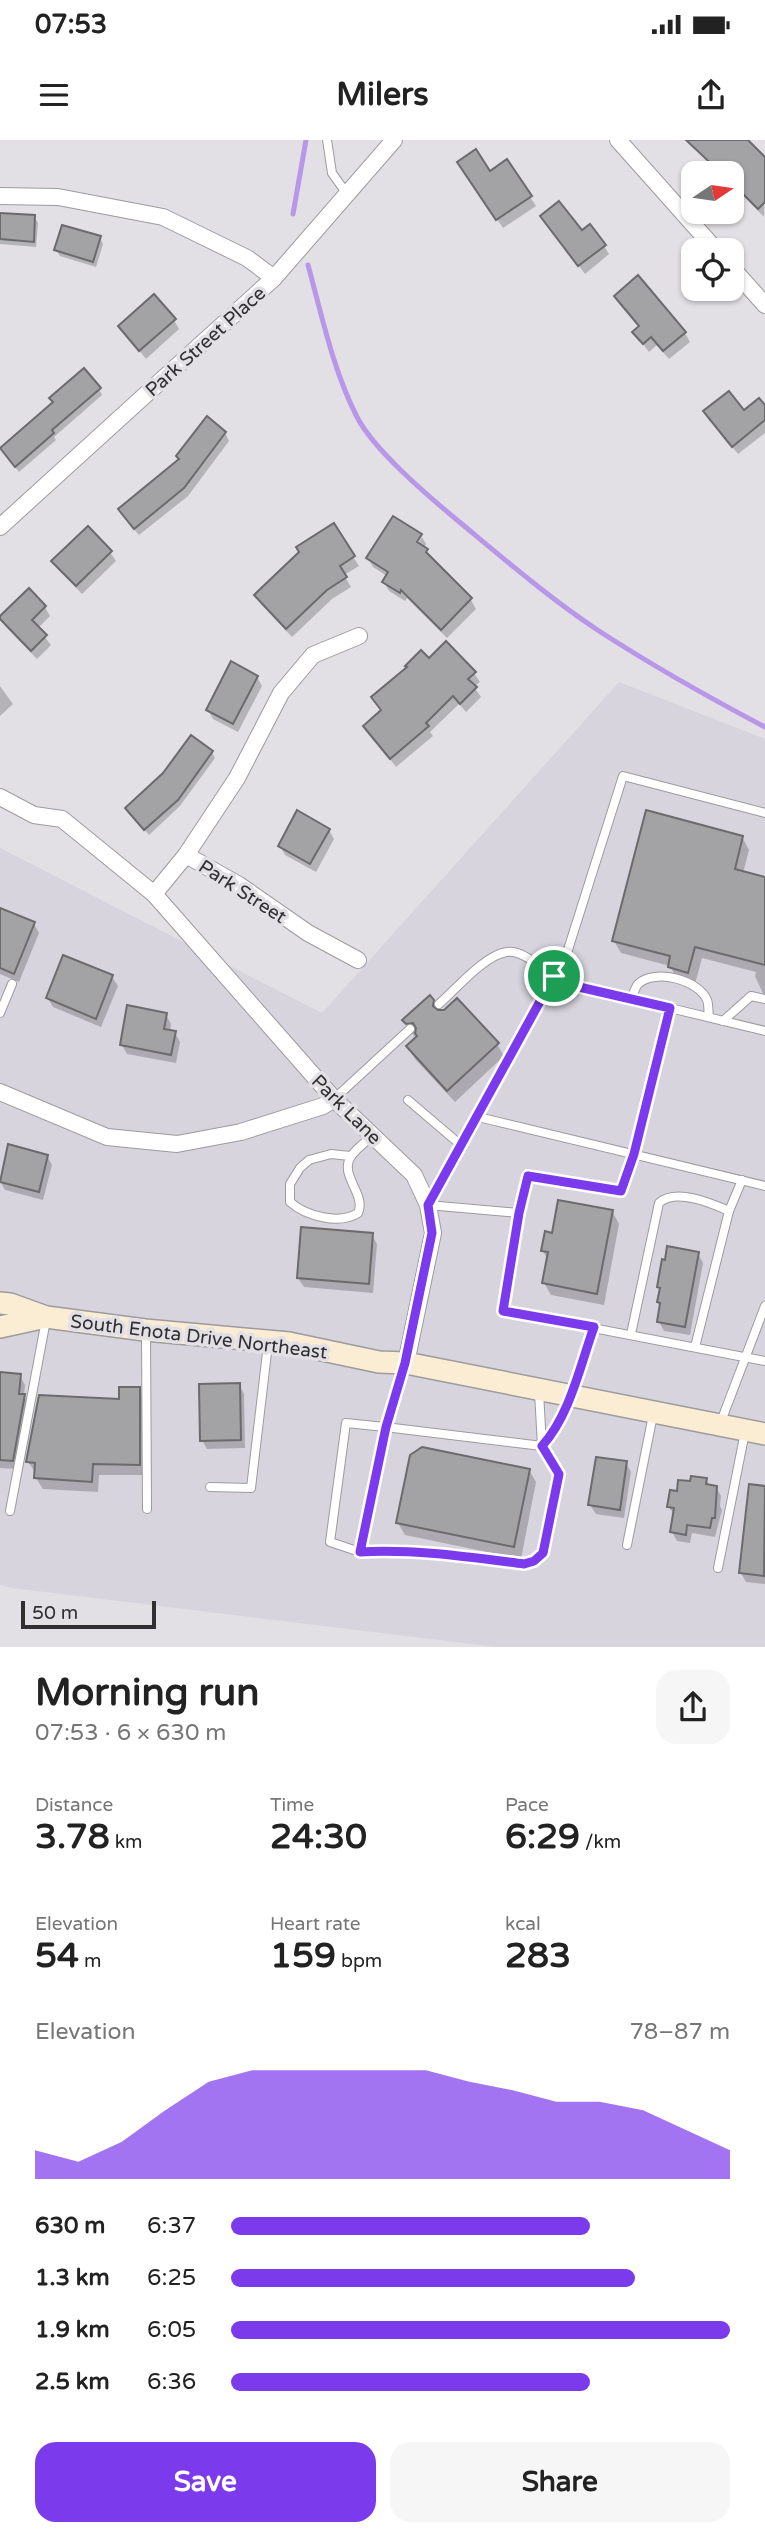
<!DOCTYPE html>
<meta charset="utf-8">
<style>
:root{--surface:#fff;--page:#f6f6f6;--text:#222;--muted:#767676;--accent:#7c3aed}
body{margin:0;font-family:"Varela Round",sans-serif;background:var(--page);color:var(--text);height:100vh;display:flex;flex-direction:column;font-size:26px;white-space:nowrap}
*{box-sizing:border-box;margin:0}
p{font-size:23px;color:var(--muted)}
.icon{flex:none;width:38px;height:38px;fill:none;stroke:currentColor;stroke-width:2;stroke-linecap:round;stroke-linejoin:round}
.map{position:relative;height:1507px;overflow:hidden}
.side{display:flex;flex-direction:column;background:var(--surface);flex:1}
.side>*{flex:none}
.needle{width:46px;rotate:77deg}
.controls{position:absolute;left:681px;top:21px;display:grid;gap:14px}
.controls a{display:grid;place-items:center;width:63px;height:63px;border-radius:14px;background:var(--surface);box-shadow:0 2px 5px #0004;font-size:35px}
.scale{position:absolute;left:21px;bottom:18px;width:135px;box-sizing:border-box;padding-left:7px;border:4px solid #313031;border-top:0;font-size:19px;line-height:24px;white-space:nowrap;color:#313031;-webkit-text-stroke:5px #e2e0e4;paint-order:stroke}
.pin{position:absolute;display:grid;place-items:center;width:60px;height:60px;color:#fff;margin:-30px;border:4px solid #fff;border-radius:50%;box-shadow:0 2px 7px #0007}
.round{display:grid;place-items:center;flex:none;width:74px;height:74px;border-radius:21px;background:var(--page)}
.head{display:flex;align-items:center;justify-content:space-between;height:119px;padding:0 35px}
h1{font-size:38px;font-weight:700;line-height:52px}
.figures{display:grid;grid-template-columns:repeat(3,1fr);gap:10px;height:119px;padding:7px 35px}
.figures div{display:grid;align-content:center}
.figures b{font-size:35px;font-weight:700}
.figures small{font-size:19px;font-weight:400}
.figures p{font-size:19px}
.chart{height:196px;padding:14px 35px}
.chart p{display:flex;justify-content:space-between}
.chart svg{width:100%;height:126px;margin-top:7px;fill:var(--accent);opacity:.7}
.cta{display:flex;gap:14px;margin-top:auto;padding:14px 35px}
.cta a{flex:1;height:80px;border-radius:21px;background:var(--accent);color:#fff;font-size:28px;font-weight:700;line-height:80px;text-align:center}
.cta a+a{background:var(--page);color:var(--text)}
ul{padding:0 35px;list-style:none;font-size:23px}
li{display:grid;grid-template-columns:112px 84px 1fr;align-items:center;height:52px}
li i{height:18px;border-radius:9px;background:var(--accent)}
.status{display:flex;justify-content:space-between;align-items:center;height:49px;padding:0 35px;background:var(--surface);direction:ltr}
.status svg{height:19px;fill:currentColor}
header{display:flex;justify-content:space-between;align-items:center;height:91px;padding:0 35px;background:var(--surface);font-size:32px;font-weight:700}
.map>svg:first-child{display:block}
</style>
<div class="status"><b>07:53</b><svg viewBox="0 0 49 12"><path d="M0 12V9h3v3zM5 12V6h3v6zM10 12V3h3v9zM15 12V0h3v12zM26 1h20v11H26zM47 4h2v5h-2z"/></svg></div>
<header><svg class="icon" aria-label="menu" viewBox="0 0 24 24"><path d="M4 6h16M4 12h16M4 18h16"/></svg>Milers<svg class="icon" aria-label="share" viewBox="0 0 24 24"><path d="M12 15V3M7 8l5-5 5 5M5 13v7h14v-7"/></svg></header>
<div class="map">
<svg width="765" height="1507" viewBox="0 0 765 1507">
<rect width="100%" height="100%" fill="#e2e0e4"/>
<polygon fill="#d7d4de" points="619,542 765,599 765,1507 496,1507 12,1448 0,1445 0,708 322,873"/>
<g fill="#0003">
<polygon points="690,0 745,0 765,19 764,77 732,44 732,33 720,33"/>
<polygon points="507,22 536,66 503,88 465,32 490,33"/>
<polygon points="0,75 34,77 38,83 36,107 0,104"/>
<polygon points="542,77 582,92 604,106 609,114 585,134"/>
<polygon points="100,98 103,104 96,127 60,116 56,110"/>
<polygon points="616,156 685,193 690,202 669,219 657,205 649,212 634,192 640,187"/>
<polygon points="174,180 179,189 146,219 120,187"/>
<polygon points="99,249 102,255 54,297 56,300 19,332 5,314 1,309"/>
<polygon points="765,268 765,293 738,314 711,280"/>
<polygon points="225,293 229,301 188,356 139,395 124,377"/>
<polygon points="333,385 359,426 344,435 351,447 332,459 292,497 261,464 256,455"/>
<polygon points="421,395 414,410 422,397 426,404 424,408 431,420 471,460 476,469 447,498 407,458 405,461 389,451 384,442 387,436 373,427 368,418"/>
<polygon points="110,412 116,421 82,454 59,430 53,421"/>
<polygon points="45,467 50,476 38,488 51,505 37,519 6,487 0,478"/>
<polygon points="474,533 480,542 474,547 481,557 466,572 459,564 430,592 433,596 396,627 365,586 382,572 373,558"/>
<polygon points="257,537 262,546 238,592 213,579 208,570"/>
<polygon points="0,546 13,564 0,576"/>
<polygon points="212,612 215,618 180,666 149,695 127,669"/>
<polygon points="329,690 334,699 316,732 285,715 280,706"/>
<polygon points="742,697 749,710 743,733 765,739 765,858 755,836 756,832 702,818 695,844 677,839 670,826 621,813 614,801"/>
<polygon points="0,770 34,784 39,793 19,842 0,834"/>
<polygon points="112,837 118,846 101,887 53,867 48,858"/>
<polygon points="433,861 439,872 497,904 504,916 455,962 415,919 408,907 419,896 414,896 404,881"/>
<polygon points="166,875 171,884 170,892 175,893 180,902 176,923 127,914 122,905"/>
<polygon points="10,1006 47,1016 52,1025 43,1060 5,1050 0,1041"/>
<polygon points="612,1071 619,1084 604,1165 551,1155 544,1143 548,1120 543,1111 553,1095"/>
<polygon points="372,1095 377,1104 373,1153 304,1147 298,1138"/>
<polygon points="698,1114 703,1123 690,1195 664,1191 659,1182 661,1166 659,1162 661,1151 659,1147"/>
<polygon points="0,1234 20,1236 25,1245 24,1256 29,1265 17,1329 0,1328"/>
<polygon points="239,1245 244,1254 245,1308 207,1309 202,1300"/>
<polygon points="139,1249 145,1260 146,1335 99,1335 98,1352 43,1349 36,1338 36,1333 28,1322"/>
<polygon points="626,1323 631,1332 624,1378 596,1374 590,1365"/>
<polygon points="529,1330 536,1342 521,1419 405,1395 398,1383"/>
<polygon points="706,1340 710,1346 716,1347 721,1356 720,1366 722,1370 715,1397 692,1393 690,1403 677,1401 672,1392 675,1376 669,1367 678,1353 691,1343"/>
<polygon points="750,1346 765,1348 765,1444 746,1442 741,1433"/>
</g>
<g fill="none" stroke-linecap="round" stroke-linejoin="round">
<g stroke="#b997e8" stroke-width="5">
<polyline points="293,74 306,0"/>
<path d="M308,125c14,51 25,105 49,152 17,33 70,78 100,103 46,38 92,78 142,111 54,35 109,66 166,96"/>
</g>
</g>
<g fill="#a3a2a4" stroke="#6b6a6d" stroke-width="2">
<polygon points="686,0 748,0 765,17 765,62 758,69 732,43 732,33 721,33"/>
<polygon points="476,9 490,31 507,19 532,56 496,80 457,22"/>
<polygon points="559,61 582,90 590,84 606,105 578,126 540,76"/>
<polygon points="0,73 35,75 34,102 0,99"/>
<polygon points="62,85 101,96 93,122 54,110"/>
<polygon points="638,135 686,192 663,211 651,197 643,204 632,192 639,186 614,156"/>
<polygon points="154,154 176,179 139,211 118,186"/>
<polygon points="84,228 101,248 52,290 54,293 15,327 0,308 53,262 49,258"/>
<polygon points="729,251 744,270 759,258 765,265 765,280 732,307 703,271"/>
<polygon points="207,276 226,292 184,348 134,389 118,369 179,319 176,316"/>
<polygon points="393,376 422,394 417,402 428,409 426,412 472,458 441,490 401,450 400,453 382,442 388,432 366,418"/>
<polygon points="334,383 355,416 340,426 347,437 327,450 286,489 254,455 299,412 296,407"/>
<polygon points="88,386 112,411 76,446 51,421"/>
<polygon points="29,448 46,466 32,480 47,495 31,511 0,479 0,476"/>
<polygon points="446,501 476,532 468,539 477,547 460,564 453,556 426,583 429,586 390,619 363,586 381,570 371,557 407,527 405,526 421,510 429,518"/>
<polygon points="231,521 258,536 233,584 206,570"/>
<polygon points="191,595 213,611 178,660 144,690 125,668 163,633"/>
<polygon points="297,670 330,689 310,724 278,706"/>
<polygon points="646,670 743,696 735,729 765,737 765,825 695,807 688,833 668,827 670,816 612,801"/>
<polygon points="0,768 35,782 14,834 0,828"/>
<polygon points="63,815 113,835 96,879 46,858"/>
<polygon points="430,855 434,860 433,866 438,870 444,870 457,858 499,903 447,951 406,906 417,896 415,893 416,888 413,883 406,884 402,880"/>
<polygon points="127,865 167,873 164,889 176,891 171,915 120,905"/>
<polygon points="8,1004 48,1015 39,1052 0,1042"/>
<polygon points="558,1060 613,1070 597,1154 542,1143 548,1112 541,1111 545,1091 552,1093"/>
<polygon points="301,1087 373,1093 369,1144 297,1138"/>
<polygon points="667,1106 699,1112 685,1187 657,1182 660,1163 657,1162 660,1148 657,1147 662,1119 665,1120"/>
<polygon points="0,1232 21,1234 19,1254 25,1254 13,1321 0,1320"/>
<polygon points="240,1243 241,1300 200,1301 199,1244"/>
<polygon points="119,1247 140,1247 140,1325 93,1324 92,1342 34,1338 35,1323 26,1322 39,1255 119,1259"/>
<polygon points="422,1307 530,1329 514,1407 396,1383 410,1315"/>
<polygon points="596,1317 627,1321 620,1370 588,1365"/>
<polygon points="691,1336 707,1338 706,1344 717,1346 715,1378 712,1378 710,1388 687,1385 686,1395 670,1392 674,1368 667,1367 670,1350 677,1351 678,1340 690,1341"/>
<polygon points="749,1344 765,1346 764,1436 739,1433"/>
</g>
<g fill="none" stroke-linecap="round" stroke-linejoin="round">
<defs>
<g id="service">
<polyline points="327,0 332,33 347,54"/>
<path d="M631,859c2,-4 4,-11 7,-15 17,-16 61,-4 69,16 2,5 1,12 2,17"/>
<path d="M439,864c16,-14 47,-50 68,-52 17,-2 34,17 48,25 34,18 77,23 115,31"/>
<polyline points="0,873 12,844"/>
<polyline points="723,881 751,856 765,859"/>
<polyline points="765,891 670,868 634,1015 621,1051 528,1036 519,1073 504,1171 765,1221"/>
<polyline points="334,959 410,889"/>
<polyline points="408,960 462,1006"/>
<polyline points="478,977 566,816 623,636 765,673"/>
<path d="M350,1016l-19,-2 -22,6 -9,8 -10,16v18c16,14 49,23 68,11 9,-19 -21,-39 -6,-58 5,-7 14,-13 20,-19"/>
<polyline points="519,1073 428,1065 478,977 765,1046"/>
<polyline points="146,1193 147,1369"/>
<path d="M631,1194l28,-131c17,-15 52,0 70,8"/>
<polyline points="695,1207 729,1071 742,1040"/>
<polyline points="406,1223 385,1287 542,1306"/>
<polyline points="720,1284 765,1166"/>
<path d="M542,1306c28,-31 38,-80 52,-119"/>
<polyline points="210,1347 251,1348 268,1204"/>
<polyline points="10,1371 46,1180"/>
<polyline points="627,1405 653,1275"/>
<polyline points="360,1412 385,1287 346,1283 330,1402 360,1412 391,1410 438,1414 524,1424 534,1421 543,1413 559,1334 542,1306 539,1252"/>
<polyline points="718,1428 745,1292"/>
</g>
<g id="minor">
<polyline points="618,0 716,110"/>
<polyline points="0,56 58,57 163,77 247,118 274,138"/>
<polyline points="732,128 765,165"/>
<polyline points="0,387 274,138 394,0"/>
<polyline points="0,657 34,675 62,679 154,754 186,715 239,745 308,793 358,820"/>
<polyline points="186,715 237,638 281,553 313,515 359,496"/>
<polyline points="154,754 334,959 414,1035 428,1065 433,1093 406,1223"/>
<polyline points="0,952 107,997 177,1004 241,992 323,966 334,959"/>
</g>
<g id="secondary">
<polyline points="0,1163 10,1164 46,1177 145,1190 289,1203 379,1222 406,1223 765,1294"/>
<polyline points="0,1187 46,1177"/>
</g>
</defs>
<use href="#service" stroke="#9c9b9e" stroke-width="10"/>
<use href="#minor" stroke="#9c9b9e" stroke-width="18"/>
<use href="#secondary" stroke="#9c9b9e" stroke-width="24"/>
<use href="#service" stroke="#fff" stroke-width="8"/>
<use href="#minor" stroke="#fff" stroke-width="16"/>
<use href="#secondary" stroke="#fbedd4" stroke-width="21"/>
</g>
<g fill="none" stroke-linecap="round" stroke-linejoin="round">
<defs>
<path id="route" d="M554,836l25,11 91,21 -36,146 -13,37 -93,-15 -9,37 -16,98 91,16c-14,39 -24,88 -52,119l17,28 -16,79 -9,8 -10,3c-55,-7 -109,-15 -164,-12l26,-125 19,-64 27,-130 -4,-28z"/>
</defs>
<use href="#route" stroke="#fff" stroke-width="14"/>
<use href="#route" stroke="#7c3aed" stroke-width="9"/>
</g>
<g text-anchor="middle" stroke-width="7" stroke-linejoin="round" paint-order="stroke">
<g font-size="19" fill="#313031" stroke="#e2e0e4">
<text transform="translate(205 201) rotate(-42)" y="7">Park Street Place</text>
<text transform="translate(243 751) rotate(33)" y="7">Park Street</text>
<text transform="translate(347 969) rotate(45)" y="7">Park Lane</text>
<text transform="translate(199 1196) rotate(7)" y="7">South Enota Drive Northeast</text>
</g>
</g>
</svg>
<div class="controls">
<a><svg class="needle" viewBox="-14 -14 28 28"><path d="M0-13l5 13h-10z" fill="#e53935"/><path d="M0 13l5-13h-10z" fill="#767676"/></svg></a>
<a><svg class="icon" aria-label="locate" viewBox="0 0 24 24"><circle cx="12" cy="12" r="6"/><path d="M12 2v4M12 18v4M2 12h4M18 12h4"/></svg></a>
</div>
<div class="scale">50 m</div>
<div class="pin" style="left:554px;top:836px;background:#1e9e55"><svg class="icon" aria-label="arrive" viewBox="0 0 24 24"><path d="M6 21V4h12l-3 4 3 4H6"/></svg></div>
</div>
<section class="side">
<div class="head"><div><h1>Morning run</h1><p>07:53 · 6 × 630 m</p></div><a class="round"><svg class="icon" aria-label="share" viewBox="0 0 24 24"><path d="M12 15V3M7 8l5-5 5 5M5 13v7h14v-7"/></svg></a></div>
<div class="figures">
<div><p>Distance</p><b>3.78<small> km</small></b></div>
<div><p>Time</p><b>24:30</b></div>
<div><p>Pace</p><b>6:29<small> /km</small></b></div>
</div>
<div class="figures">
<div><p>Elevation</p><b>54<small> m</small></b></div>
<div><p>Heart rate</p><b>159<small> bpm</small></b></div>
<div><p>kcal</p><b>283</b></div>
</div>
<div class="chart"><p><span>Elevation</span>78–87 m</p>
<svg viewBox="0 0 160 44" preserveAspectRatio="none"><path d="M0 44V34L10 38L20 31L30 20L40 10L50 6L60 6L70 6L80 6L90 6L100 10L110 13L120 17L130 17L140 20L150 27L160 34V44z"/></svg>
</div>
<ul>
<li><b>630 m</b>6:37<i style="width:72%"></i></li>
<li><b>1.3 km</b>6:25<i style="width:81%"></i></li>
<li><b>1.9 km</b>6:05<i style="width:100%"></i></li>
<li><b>2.5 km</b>6:36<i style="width:72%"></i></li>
</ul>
<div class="cta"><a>Save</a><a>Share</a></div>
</section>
